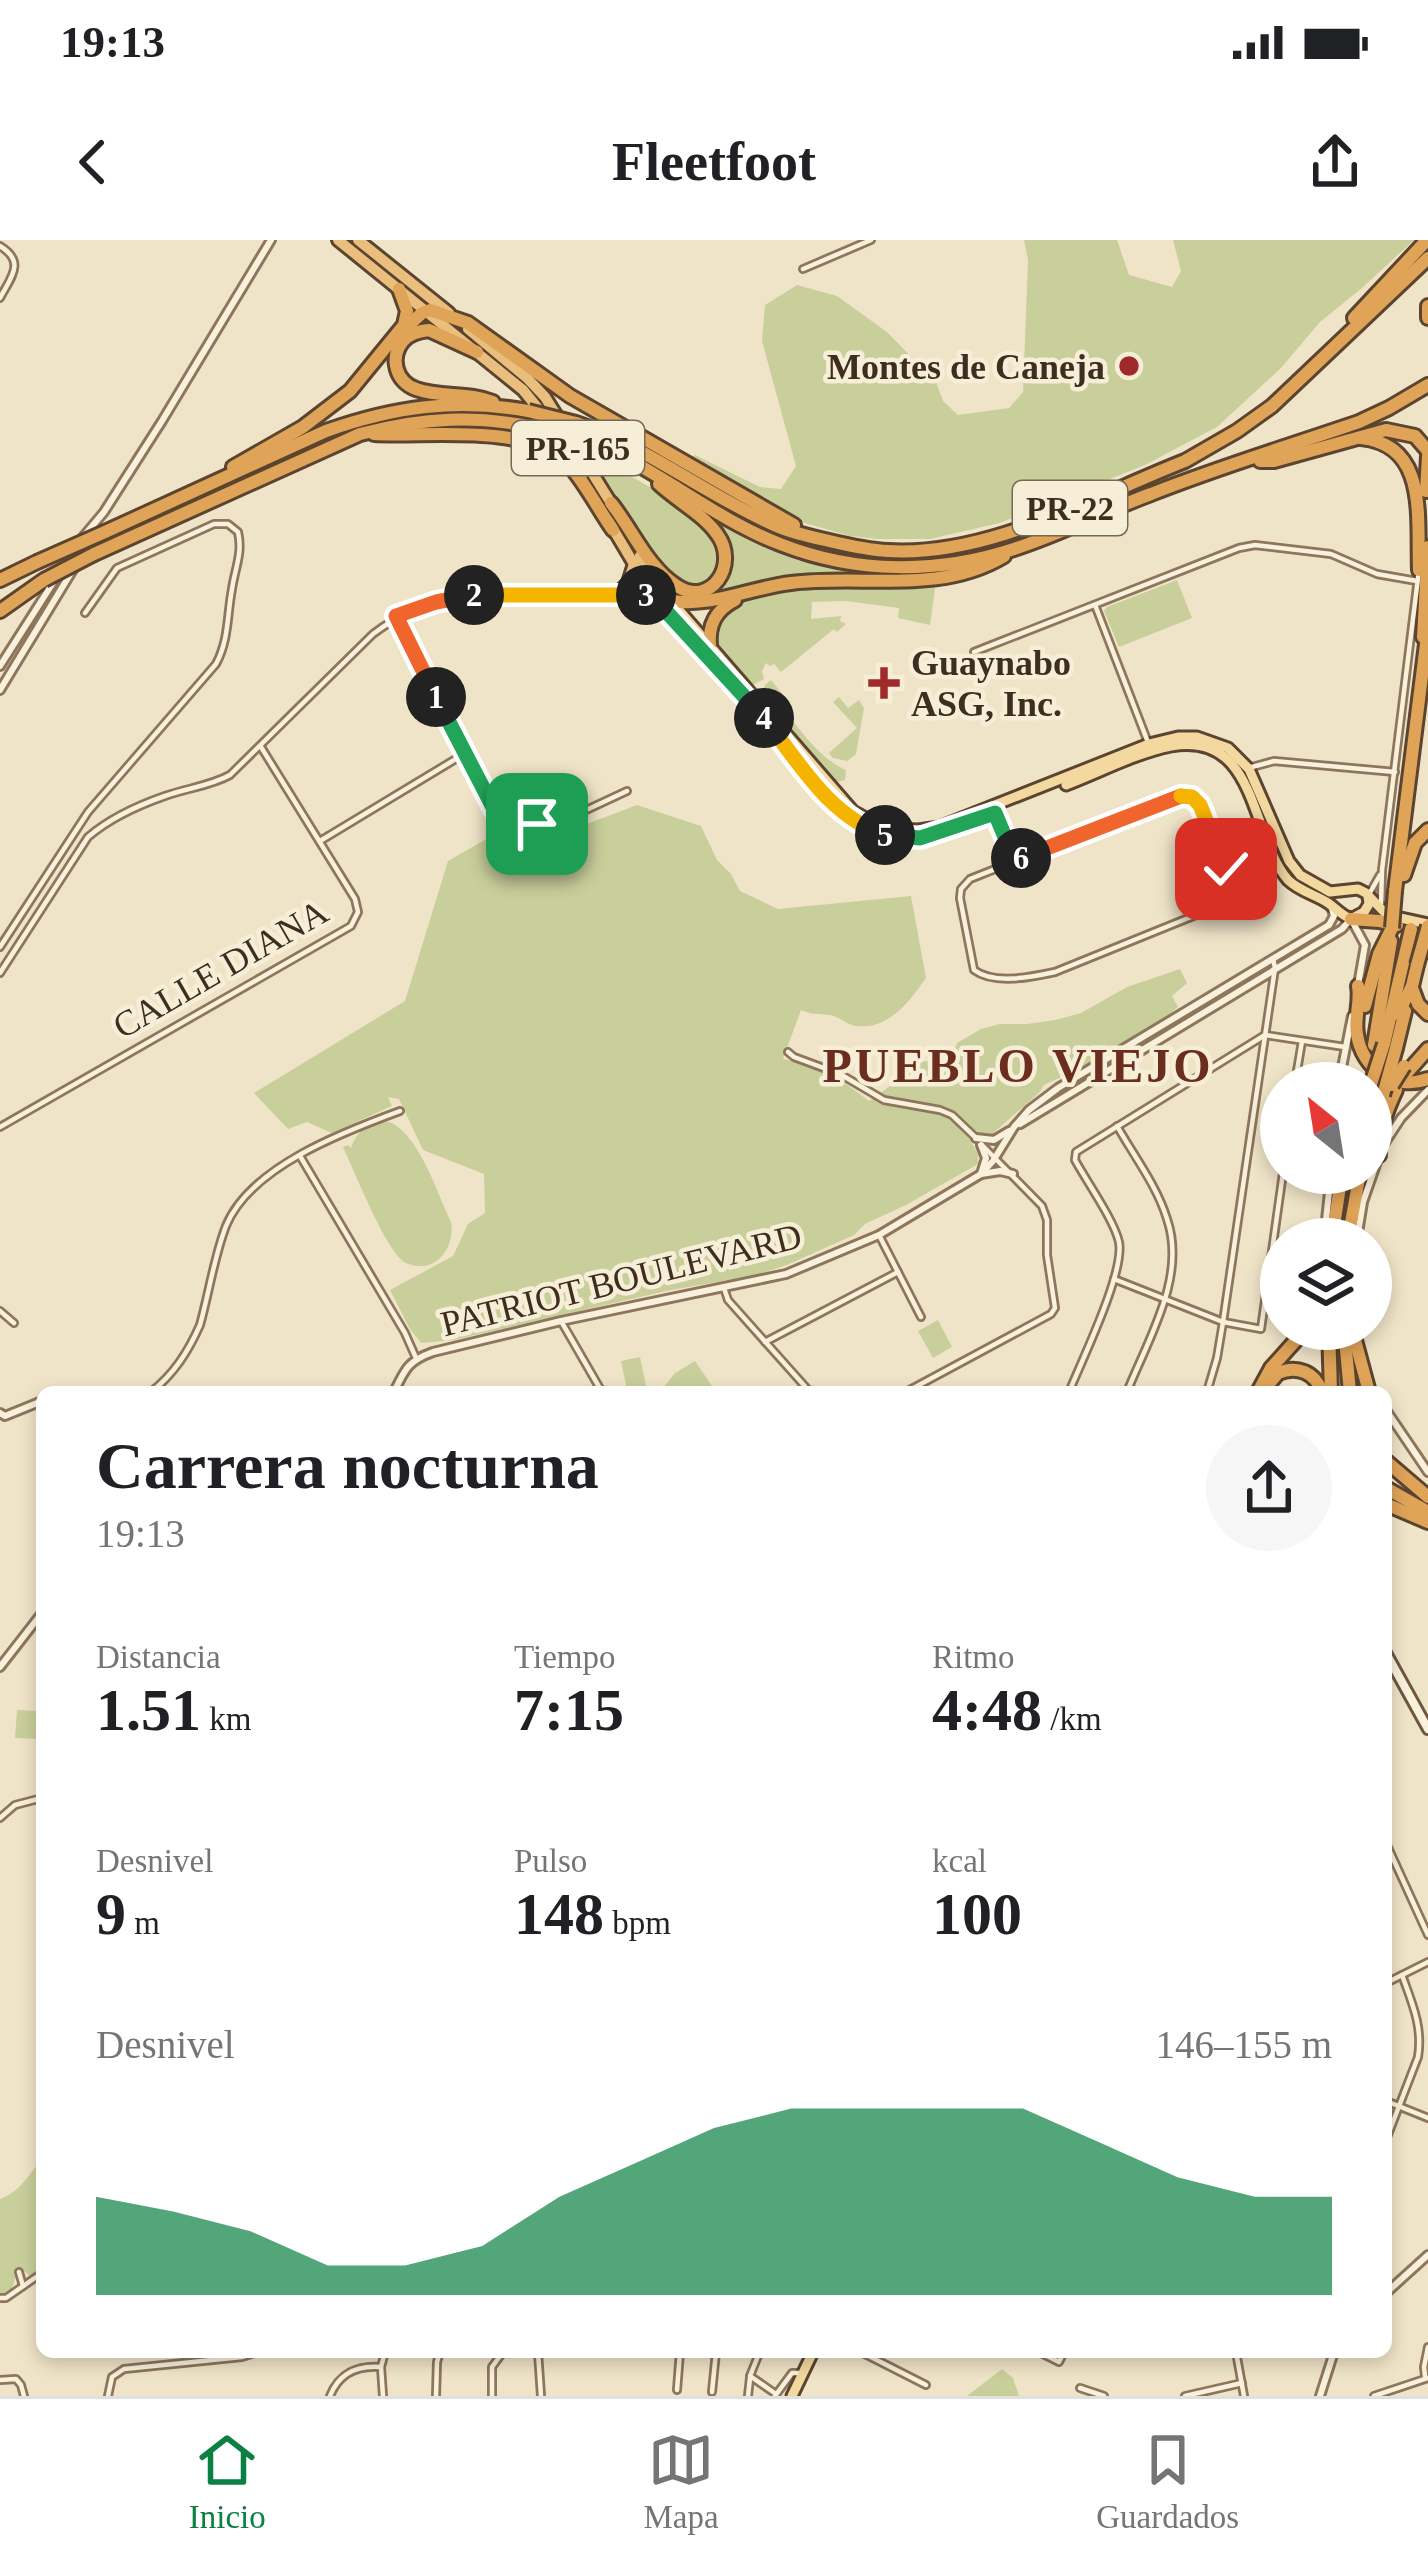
<!DOCTYPE html>
<html lang="es">
<meta charset="utf-8">
<style>
:root{--surface:#fff;--page:#f6f6f6;--text:#202124;--muted:#757577;--line:#e0e0e0;--accent:#0b8043}
body{margin:0;font-family:Georgia,serif;background:var(--page);color:var(--text);height:100vh;display:flex;flex-direction:column;font-size:45px;white-space:nowrap}
*{box-sizing:border-box;margin:0}
p{font-size:39px;color:var(--muted)}
.icon{flex:none;width:66px;height:66px;fill:none;stroke:currentColor;stroke-width:2;stroke-linecap:round;stroke-linejoin:round}
.map{position:relative;flex:1;overflow:hidden}
.sheet{position:absolute;left:36px;top:1146px;width:1356px;height:972px;display:flex;flex-direction:column;background:var(--surface);border-radius:18px;box-shadow:0 6px 18px #0003}
.sheet>*{flex:none}
.needle{width:78px;rotate:330deg}
.buttons{position:absolute;left:1260px;top:822px;display:grid;gap:24px}
.buttons a{display:grid;place-items:center;width:132px;height:132px;border-radius:50%;background:var(--surface);box-shadow:0 6px 18px #0003;font-size:60px}
.pin{position:absolute;display:grid;place-items:center;width:102px;height:102px;color:#fff;margin:-51px;border-radius:24px;box-shadow:0 6px 18px #0006}
.km{position:absolute;width:60px;height:60px;margin:-30px;border-radius:50%;background:#222;color:#fff;font-size:33px;line-height:60px;text-align:center}
.round{display:grid;place-items:center;flex:none;width:126px;height:126px;border-radius:63px;background:var(--page)}
.head{display:flex;align-items:center;justify-content:space-between;height:204px;padding:0 60px}
h1{font-size:66px;font-weight:700;line-height:90px}
.stats{display:grid;grid-template-columns:repeat(3,1fr);gap:18px;height:204px;padding:12px 60px}
.stats div{display:grid;align-content:center}
.stats b{font-size:60px;font-weight:700}
.stats small{font-size:33px;font-weight:400}
.stats p{font-size:33px}
.chart{height:336px;padding:24px 60px}
.chart p{display:flex;justify-content:space-between}
.chart svg{width:100%;height:216px;margin-top:12px;fill:var(--accent);opacity:.7}
.status{display:flex;justify-content:space-between;align-items:center;height:84px;padding:0 60px;background:var(--surface);direction:ltr}
.status svg{height:33px;fill:currentColor}
header{display:flex;justify-content:space-between;align-items:center;height:156px;padding:0 60px;background:var(--surface);font-size:54px;font-weight:700}
.dock{display:flex;justify-content:space-around;align-items:center;height:168px;border-top:3px solid var(--line);background:var(--surface);font-size:33px;color:var(--muted)}
.dock a{display:grid;justify-items:center;gap:6px}
.dock .on{color:var(--accent)}
.map>svg:first-child{display:block}
</style>
<div class="status"><b>19:13</b><svg viewBox="0 0 49 12"><path d="M0 12V9h3v3zM5 12V6h3v6zM10 12V3h3v9zM15 12V0h3v12zM26 1h20v11H26zM47 4h2v5h-2z"/></svg></div>
<header><svg class="icon" aria-label="back" viewBox="0 0 24 24"><path d="M15 5l-7 7 7 7"/></svg>Fleetfoot<svg class="icon" aria-label="share" viewBox="0 0 24 24"><path d="M12 15V3M7 8l5-5 5 5M5 13v7h14v-7"/></svg></header>
<div class="map">
<svg width="1428" height="2156" viewBox="0 0 1428 2156">
<rect width="100%" height="100%" fill="#f0e4c8"/>
<g fill="#c9cf9b">
<polygon points="1024,0 1117,0 1129,35 1172,47 1181,31 1173,0 1414,0 1362,48 1320,82 1281,128 1217,187 1145,225 1000,283 930,299 877,299 850,296 784,277 689,218 695,215 760,247 781,249 796,226 762,101 765,65 797,45 837,56 887,92 936,142 943,161 958,175 1009,168 1023,152 1028,20"/>
<path d="M591,214l82,46 45,40 2,30c-7,7 -12,15 -23,16 -40,5 -90,-101 -106,-132z"/>
<path d="M707,277l41,23 45,19 85,18c-37,-1 -77,-6 -113,4 -21,6 -70,27 -91,15 -9,-5 -16,-23 -21,-31l41,29 32,-23z"/>
<polygon points="1177,340 1192,378 1119,407 1104,371 1107,367"/>
<path d="M926,342l9,6 -5,37 -32,-7 1,-10 -53,-7 -34,1 -1,17 30,-3 -1,5 6,3 -9,8 -3,-3 -53,43 -7,-8 -4,2 -4,-3 -4,8 2,8 -11,6c-18,-19 -39,-34 -39,-61l24,-24 37,-11z"/>
<path d="M771,440l18,22 -6,7c19,22 35,49 63,61l-1,10 -8,2 -5,-4 -70,-83 3,-10z"/>
<polygon points="839,457 848,468 859,460 864,468 856,514 847,521 833,518 829,513 857,488 833,462"/>
<path d="M637,565l64,21 16,34 14,14 9,17 38,18 133,-13 15,82c-16,23 -37,52 -70,48 -9,-1 -17,-10 -27,-11 -12,-2 -15,1 -28,-5l-18,49 31,7 23,11 32,24 28,-20 3,-23 50,6 7,-21 24,-14 19,-5h27l28,-4 26,-7 46,-26 53,-18 7,14 -15,13 6,11 -9,8 -94,56 -31,14 -4,7 -49,43 -13,-1 -7,7 7,13v10l-72,41 -41,19 -11,11 -67,30 -31,10 -90,16 -212,49 -33,3 -11,-14 -20,-39 63,-34 15,-32 17,-11 -1,-39 -61,-24 -24,-51 -11,-2 4,9 -60,27 -25,-11 -19,7 -34,-36 151,-92 43,-140 61,-35 33,15z"/>
<path d="M390,882c30,14 47,71 61,100 5,26 -17,54 -45,41 -19,-9 -52,-93 -63,-116l5,-2 3,3c6,-18 19,-27 39,-26z"/>
<polygon points="938,1080 952,1107 933,1118 918,1091"/>
<polygon points="640,1117 646,1146 627,1150 621,1121"/>
<polygon points="695,1121 716,1152 660,1152 675,1133"/>
<polygon points="17,1470 39,1471 38,1499 15,1498"/>
<path d="M42,1919v114l-11,4 -8,-7 -6,2 -5,17 -12,6v-96c20,-7 29,-25 42,-40z"/>
<polygon points="1002,2129 1013,2138 1019,2156 967,2156"/>
</g>
<g fill="none" stroke-linecap="round" stroke-linejoin="round">
<defs>
<g id="minor">
<path d="M0,6c26,16 11,31 0,52"/>
<polyline points="803,29 871,0"/>
<polyline points="1095,365 1149,505"/>
<polyline points="396,376 494,569 537,584 552,586 627,551"/>
<polyline points="974,412 1239,308 1255,305 1331,314 1377,334 1417,341"/>
<polyline points="1252,527 1274,521 1395,532"/>
<path d="M1182,555l10,3 8,7 32,81 -2,10 -7,8 -168,68c-23,5 -61,13 -81,-2l-14,-72 1,-9 9,-10z"/>
<polyline points="993,568 1015,621"/>
<polyline points="320,601 464,514"/>
<polyline points="1220,610 1265,593"/>
<polyline points="1368,656 1380,635"/>
<polyline points="1381,664 1382,630 1419,330"/>
<path d="M0,707l88,-135 128,-148c13,-24 11,-49 16,-75 3,-21 11,-36 6,-57l-10,-8h-14l-97,44 -32,45"/>
<path d="M0,733l88,-136c21,-18 51,-32 77,-41 22,-8 45,-10 65,-21l143,-141c59,-45 120,-41 190,-41 28,0 58,-2 86,2"/>
<polyline points="788,812 794,817 840,834 884,860 940,870 952,875 975,897"/>
<polyline points="1295,843 1302,801"/>
<path d="M1117,886c17,30 40,60 50,93 20,58 -19,120 -40,173"/>
<polyline points="0,887 351,686 358,672 355,659 261,507"/>
<polyline points="300,916 405,1093 416,1118"/>
<polyline points="879,995 921,1077"/>
<polyline points="1114,1039 1223,1082 1261,1089 1283,933"/>
<polyline points="724,1048 728,1060 810,1152"/>
<polyline points="0,1071 14,1083"/>
<polyline points="561,1081 602,1152"/>
<polyline points="765,1102 898,1032"/>
<path d="M151,1152c23,-18 37,-40 49,-67 9,-32 14,-68 26,-99 24,-59 117,-94 174,-115"/>
<polyline points="906,1152 1051,1074 1055,1068 1047,1015 1047,980 1042,966 982,905"/>
<path d="M1069,1152c13,-32 56,-120 50,-150 -5,-22 -32,-60 -44,-82l1,-8 189,-117 80,12"/>
<polyline points="1207,1152 1217,1118 1223,1082 1275,728 1273,719"/>
<polyline points="0,1578 15,1565 42,1558"/>
<polyline points="1386,1603 1428,1695"/>
<polyline points="1386,1743 1428,1722"/>
<polyline points="1386,1861 1428,1878"/>
<path d="M1386,1900l32,-83c5,-30 -6,-54 -16,-82"/>
<polyline points="19,2032 23,2046"/>
<polyline points="0,2058 6,2058 42,2033"/>
<polyline points="538,2112 541,2156"/>
<polyline points="756,2112 758,2116 750,2136 776,2154"/>
<polyline points="861,2112 926,2145"/>
<polyline points="1039,2112 1059,2122 1064,2112"/>
<polyline points="1236,2112 1244,2156"/>
<polyline points="1425,2136 1424,2127 1428,2107"/>
<polyline points="0,2140 16,2139 21,2145 24,2156"/>
<polyline points="1080,2148 1104,2156"/>
<polyline points="677,2150 680,2112"/>
<polyline points="712,2152 716,2112"/>
<polyline points="108,2156 112,2137 124,2129 242,2117 258,2112"/>
<path d="M330,2156c9,-23 28,-31 51,-29"/>
<polyline points="383,2156 381,2127 385,2112"/>
<polyline points="436,2156 437,2122 440,2112"/>
<polyline points="492,2156 492,2127 503,2112"/>
<polyline points="748,2156 750,2138"/>
<polyline points="775,2156 792,2133 799,2133"/>
<polyline points="1185,2156 1242,2143"/>
<polyline points="1374,2156 1428,2138"/>
</g>
<g id="tertiary">
<polyline points="83,297 104,272 162,181 271,0"/>
<polyline points="0,426 56,338"/>
<polyline points="0,450 74,328"/>
<polyline points="1339,843 1352,776"/>
<polyline points="1020,884 1342,689 1351,679 1365,705 1358,745"/>
<polyline points="976,898 994,900 1009,891"/>
<polyline points="1384,904 1401,878 1428,850"/>
<polyline points="981,905 986,918 981,934 1000,931 1013,934"/>
<polyline points="1324,999 1331,933"/>
<polyline points="1357,999 1363,962 1379,916"/>
<path d="M394,1152c11,-23 14,-31 39,-40l128,-31 225,-47 93,-39 102,-61 12,-13 21,-34 15,-17 29,-22 271,-163 5,-9 -2,-7"/>
<polyline points="1386,1170 1428,1232"/>
<polyline points="0,1173 5,1176 42,1161"/>
<polyline points="0,1427 42,1373"/>
<polyline points="1386,2053 1428,2015"/>
<polyline points="1320,2156 1334,2112"/>
</g>
<polyline id="secondary" points="1386,1413 1428,1489"/>
<g id="primary">
<polyline points="653,356 764,479 827,559 843,573 868,589 898,597 919,598 944,591"/>
<polyline points="672,362 853,571 873,582 892,589 918,590 939,587 1149,504 1178,497 1197,497 1228,508 1249,529 1289,621 1300,635 1330,652 1358,649 1366,653 1387,675 1428,684"/>
<path d="M1066,545c34,-13 70,-32 105,-39 87,-16 79,90 117,134 11,11 28,15 40,23 9,6 13,12 23,16l13,-7 5,-8 -1,-8"/>
<polyline points="792,2156 813,2112"/>
</g>
<g id="trunk">
<polyline points="338,0 523,150 550,183 582,235"/>
<polyline points="358,0 449,73"/>
<polyline points="468,89 528,139 545,157 614,268"/>
<polyline points="609,282 653,356 671,361"/>
<polyline points="640,316 670,360"/>
<polyline points="618,353 628,343 633,327"/>
</g>
<g id="motorway">
<polyline points="1428,66 1428,78"/>
<polyline points="1354,78 1427,0"/>
<polyline points="398,95 422,73 430,70 468,83 570,156 794,285"/>
<path d="M477,112l-48,-22c-10,1 -19,3 -26,11 -14,17 -7,41 13,48 25,9 52,3 77,13"/>
<path d="M576,183c70,23 129,71 196,101 17,8 35,12 53,16 21,5 41,10 63,11 101,6 205,-54 297,-90l52,-30 35,-25 156,-148"/>
<path d="M374,194c55,3 147,-11 191,27 15,13 35,51 48,69"/>
<path d="M1361,198c67,7 56,78 58,132"/>
<path d="M586,200c69,26 126,78 194,104 76,30 158,30 234,5 47,-15 91,-38 137,-55 68,-27 138,-48 208,-72l30,-14 39,-23"/>
<polyline points="1260,221 1274,221 1386,190 1415,196 1428,211"/>
<polyline points="233,227 303,187 350,151 404,85 407,71 399,49"/>
<polyline points="1426,251 1428,216"/>
<path d="M611,263c21,26 37,65 66,83 33,22 63,-21 40,-52 -14,-20 -40,-33 -58,-50"/>
<path d="M105,292l221,-101c68,-24 130,-33 202,-20"/>
<path d="M94,314l266,-120c65,-17 115,-19 180,-6"/>
<polyline points="0,340 37,322"/>
<path d="M671,361c43,6 78,-13 120,-18 72,-9 148,12 213,-27"/>
<polyline points="0,371 44,340"/>
<polyline points="1423,397 1428,307"/>
<path d="M710,406c-2,-22 6,-36 25,-46"/>
<polyline points="1404,635 1415,603 1428,590"/>
<polyline points="1395,651 1428,388"/>
<polyline points="1351,679 1379,681 1397,685"/>
<path d="M1358,746c3,16 -4,32 -1,48 5,35 38,57 71,45"/>
<polyline points="1412,748 1418,764 1428,774"/>
<polyline points="1365,766 1379,714 1392,688"/>
<polyline points="1398,774 1412,746 1417,725"/>
<polyline points="1384,804 1411,689"/>
<polyline points="1374,805 1391,701"/>
<polyline points="1396,808 1405,771"/>
<polyline points="1404,836 1428,809"/>
<polyline points="1371,892 1383,855"/>
<path d="M1379,915c-2,-21 8,-46 17,-65"/>
<polyline points="1332,999 1342,933"/>
<polyline points="1348,999 1360,933"/>
<polyline points="1329,1089 1331,1152"/>
<polyline points="1344,1089 1350,1152"/>
<polyline points="1352,1089 1369,1152"/>
<path d="M1268,1145l10,-12c19,-8 37,-1 44,19"/>
<polyline points="1258,1152 1271,1128 1306,1089"/>
<polyline points="1386,1221 1428,1257"/>
<polyline points="1386,1248 1428,1272"/>
<polyline points="1386,1264 1428,1282"/>
</g>
</defs>
<use href="#minor" stroke="#8d765c" stroke-width="10"/>
<use href="#tertiary" stroke="#8d765c" stroke-width="12"/>
<use href="#secondary" stroke="#6f573f" stroke-width="14"/>
<use href="#primary" stroke="#5b4430" stroke-width="15"/>
<use href="#trunk" stroke="#5b4430" stroke-width="16"/>
<use href="#motorway" stroke="#5b4430" stroke-width="18"/>
<use href="#minor" stroke="#faf1dc" stroke-width="4.5"/>
<use href="#tertiary" stroke="#faf1dc" stroke-width="6"/>
<use href="#secondary" stroke="#faf1dc" stroke-width="8"/>
<use href="#primary" stroke="#f3d9a0" stroke-width="9"/>
<use href="#trunk" stroke="#eabe7c" stroke-width="10"/>
<use href="#motorway" stroke="#e0a458" stroke-width="12"/>
<defs>
<g id="motorway-bridge">
<polyline points="528,171 576,183"/>
<polyline points="540,188 586,200"/>
<polyline points="37,322 105,292"/>
<polyline points="44,340 94,314"/>
<polyline points="1392,688 1395,651"/>
<polyline points="1417,725 1428,686"/>
<polyline points="1371,844 1384,804"/>
<polyline points="1392,845 1404,826"/>
<polyline points="1383,855 1396,808"/>
</g>
</defs>
<use href="#motorway-bridge" stroke="#5b4430" stroke-width="18" stroke-linecap="butt"/>
<use href="#motorway-bridge" stroke="#e0a458" stroke-width="12"/>
</g>
<g fill="none" stroke-linecap="round" stroke-linejoin="round">
<defs>
<polyline id="split-1" points="436,457 494,569 537,584"/>
<polyline id="split-2" points="436,457 396,376 436,362 474,355"/>
<polyline id="split-3" points="474,355 646,355"/>
<polyline id="split-4" points="646,355 652,356 764,478"/>
<path id="split-5" d="M764,478c35,44 65,99 121,117"/>
<polyline id="split-6" points="885,595 920,598 995,573 1015,621 1021,618"/>
<polyline id="split-7" points="1021,618 1181,556"/>
<polyline id="split-8" points="1181,556 1192,557 1200,565 1226,629"/>
</defs>
<use href="#split-1" stroke="#fff" stroke-width="24"/>
<use href="#split-2" stroke="#fff" stroke-width="24"/>
<use href="#split-3" stroke="#fff" stroke-width="24"/>
<use href="#split-4" stroke="#fff" stroke-width="24"/>
<use href="#split-5" stroke="#fff" stroke-width="24"/>
<use href="#split-6" stroke="#fff" stroke-width="24"/>
<use href="#split-7" stroke="#fff" stroke-width="24"/>
<use href="#split-8" stroke="#fff" stroke-width="24"/>
<use href="#split-1" stroke="#22a559" stroke-width="15"/>
<use href="#split-2" stroke="#f0652b" stroke-width="15"/>
<use href="#split-3" stroke="#f5b400" stroke-width="15"/>
<use href="#split-4" stroke="#22a559" stroke-width="15"/>
<use href="#split-5" stroke="#f5b400" stroke-width="15"/>
<use href="#split-6" stroke="#22a559" stroke-width="15"/>
<use href="#split-7" stroke="#f0652b" stroke-width="15"/>
<use href="#split-8" stroke="#f5b400" stroke-width="15"/>
</g>
<g fill="#9e2a2b" stroke="#f7eed8" stroke-width="4.5">
<circle cx="1129" cy="126" r="12"/>
<path d="M878 425h12v12h12v12h-12v12h-12v-12h-12v-12h12z"/>
</g>
<g text-anchor="middle" stroke-width="9" stroke-linejoin="round" paint-order="stroke">
<g fill="#f7eed8" stroke="#756857" stroke-width="3">
<rect x="512" y="181" width="132" height="54" rx="9"/>
<rect x="1013" y="241" width="114" height="54" rx="9"/>
</g>
<g font-size="33" font-weight="bold" fill="#3d2e20">
<text x="578" y="220">PR-165</text>
<text x="1070" y="280">PR-22</text>
</g>
<g font-size="36" font-weight="bold" fill="#3d2e20" stroke="#f7eed8" text-anchor="end">
<text x="1105" y="139">Montes de Caneja</text>
<text x="911" y="435" text-anchor="start">Guaynabo<tspan x="911" dy="41">ASG, Inc.</tspan></text>
</g>
<g font-size="36" fill="#3d2e20" stroke="#f7eed8">
<text transform="translate(220 728) rotate(-30)" y="13">CALLE DIANA</text>
<text transform="translate(621 1039) rotate(-14)" y="13">PATRIOT BOULEVARD</text>
</g>
<g font-size="48" font-weight="bold" letter-spacing="3" fill="#6b2e1e" stroke="#f7eed8">
<text x="1018" y="842">PUEBLO VIEJO</text>
</g>
</g>
</svg>
<div class="buttons">
<a><svg class="needle" viewBox="-14 -14 28 28"><path d="M0-13l5 13h-10z" fill="#e53935"/><path d="M0 13l5-13h-10z" fill="#757577"/></svg></a>
<a><svg class="icon" aria-label="layers" viewBox="0 0 24 24"><path d="M12 4l9 5-9 5-9-5zM3 14l9 5 9-5"/></svg></a>
</div>
<div class="pin" style="left:537px;top:584px;background:#1e9e55"><svg class="icon" aria-label="arrive" viewBox="0 0 24 24"><path d="M6 21V4h12l-3 4 3 4H6"/></svg></div>
<div class="pin" style="left:1226px;top:629px;background:#d93025"><svg class="icon" aria-label="check" viewBox="0 0 24 24"><path d="M5 12l5 5 9-10"/></svg></div>
<b class="km" style="left:436px;top:457px">1</b>
<b class="km" style="left:474px;top:355px">2</b>
<b class="km" style="left:646px;top:355px">3</b>
<b class="km" style="left:764px;top:478px">4</b>
<b class="km" style="left:885px;top:595px">5</b>
<b class="km" style="left:1021px;top:618px">6</b>
<section class="sheet">
<div class="head"><div><h1>Carrera nocturna</h1><p>19:13</p></div><a class="round"><svg class="icon" aria-label="share" viewBox="0 0 24 24"><path d="M12 15V3M7 8l5-5 5 5M5 13v7h14v-7"/></svg></a></div>
<div class="stats">
<div><p>Distancia</p><b>1.51<small> km</small></b></div>
<div><p>Tiempo</p><b>7:15</b></div>
<div><p>Ritmo</p><b>4:48<small> /km</small></b></div>
</div>
<div class="stats">
<div><p>Desnivel</p><b>9<small> m</small></b></div>
<div><p>Pulso</p><b>148<small> bpm</small></b></div>
<div><p>kcal</p><b>100</b></div>
</div>
<div class="chart"><p><span>Desnivel</span>146–155 m</p>
<svg viewBox="0 0 160 44" preserveAspectRatio="none"><path d="M0 44V24L10 27L20 31L30 38L40 38L50 34L60 24L70 17L80 10L90 6L100 6L110 6L120 6L130 13L140 20L150 24L160 24V44z"/></svg>
</div>
</section>
</div>
<nav class="dock">
<a class="on"><svg class="icon" aria-label="home" viewBox="0 0 24 24"><path d="M3 11l9-7 9 7M6 9v11h12V9"/></svg>Inicio</a>
<a><svg class="icon" aria-label="map" viewBox="0 0 24 24"><path d="M3 6l6-2 6 2 6-2v14l-6 2-6-2-6 2zM9 4v14M15 6v14"/></svg>Mapa</a>
<a><svg class="icon" aria-label="saved" viewBox="0 0 24 24"><path d="M7 4h10v16l-5-4-5 4z"/></svg>Guardados</a>
</nav>
